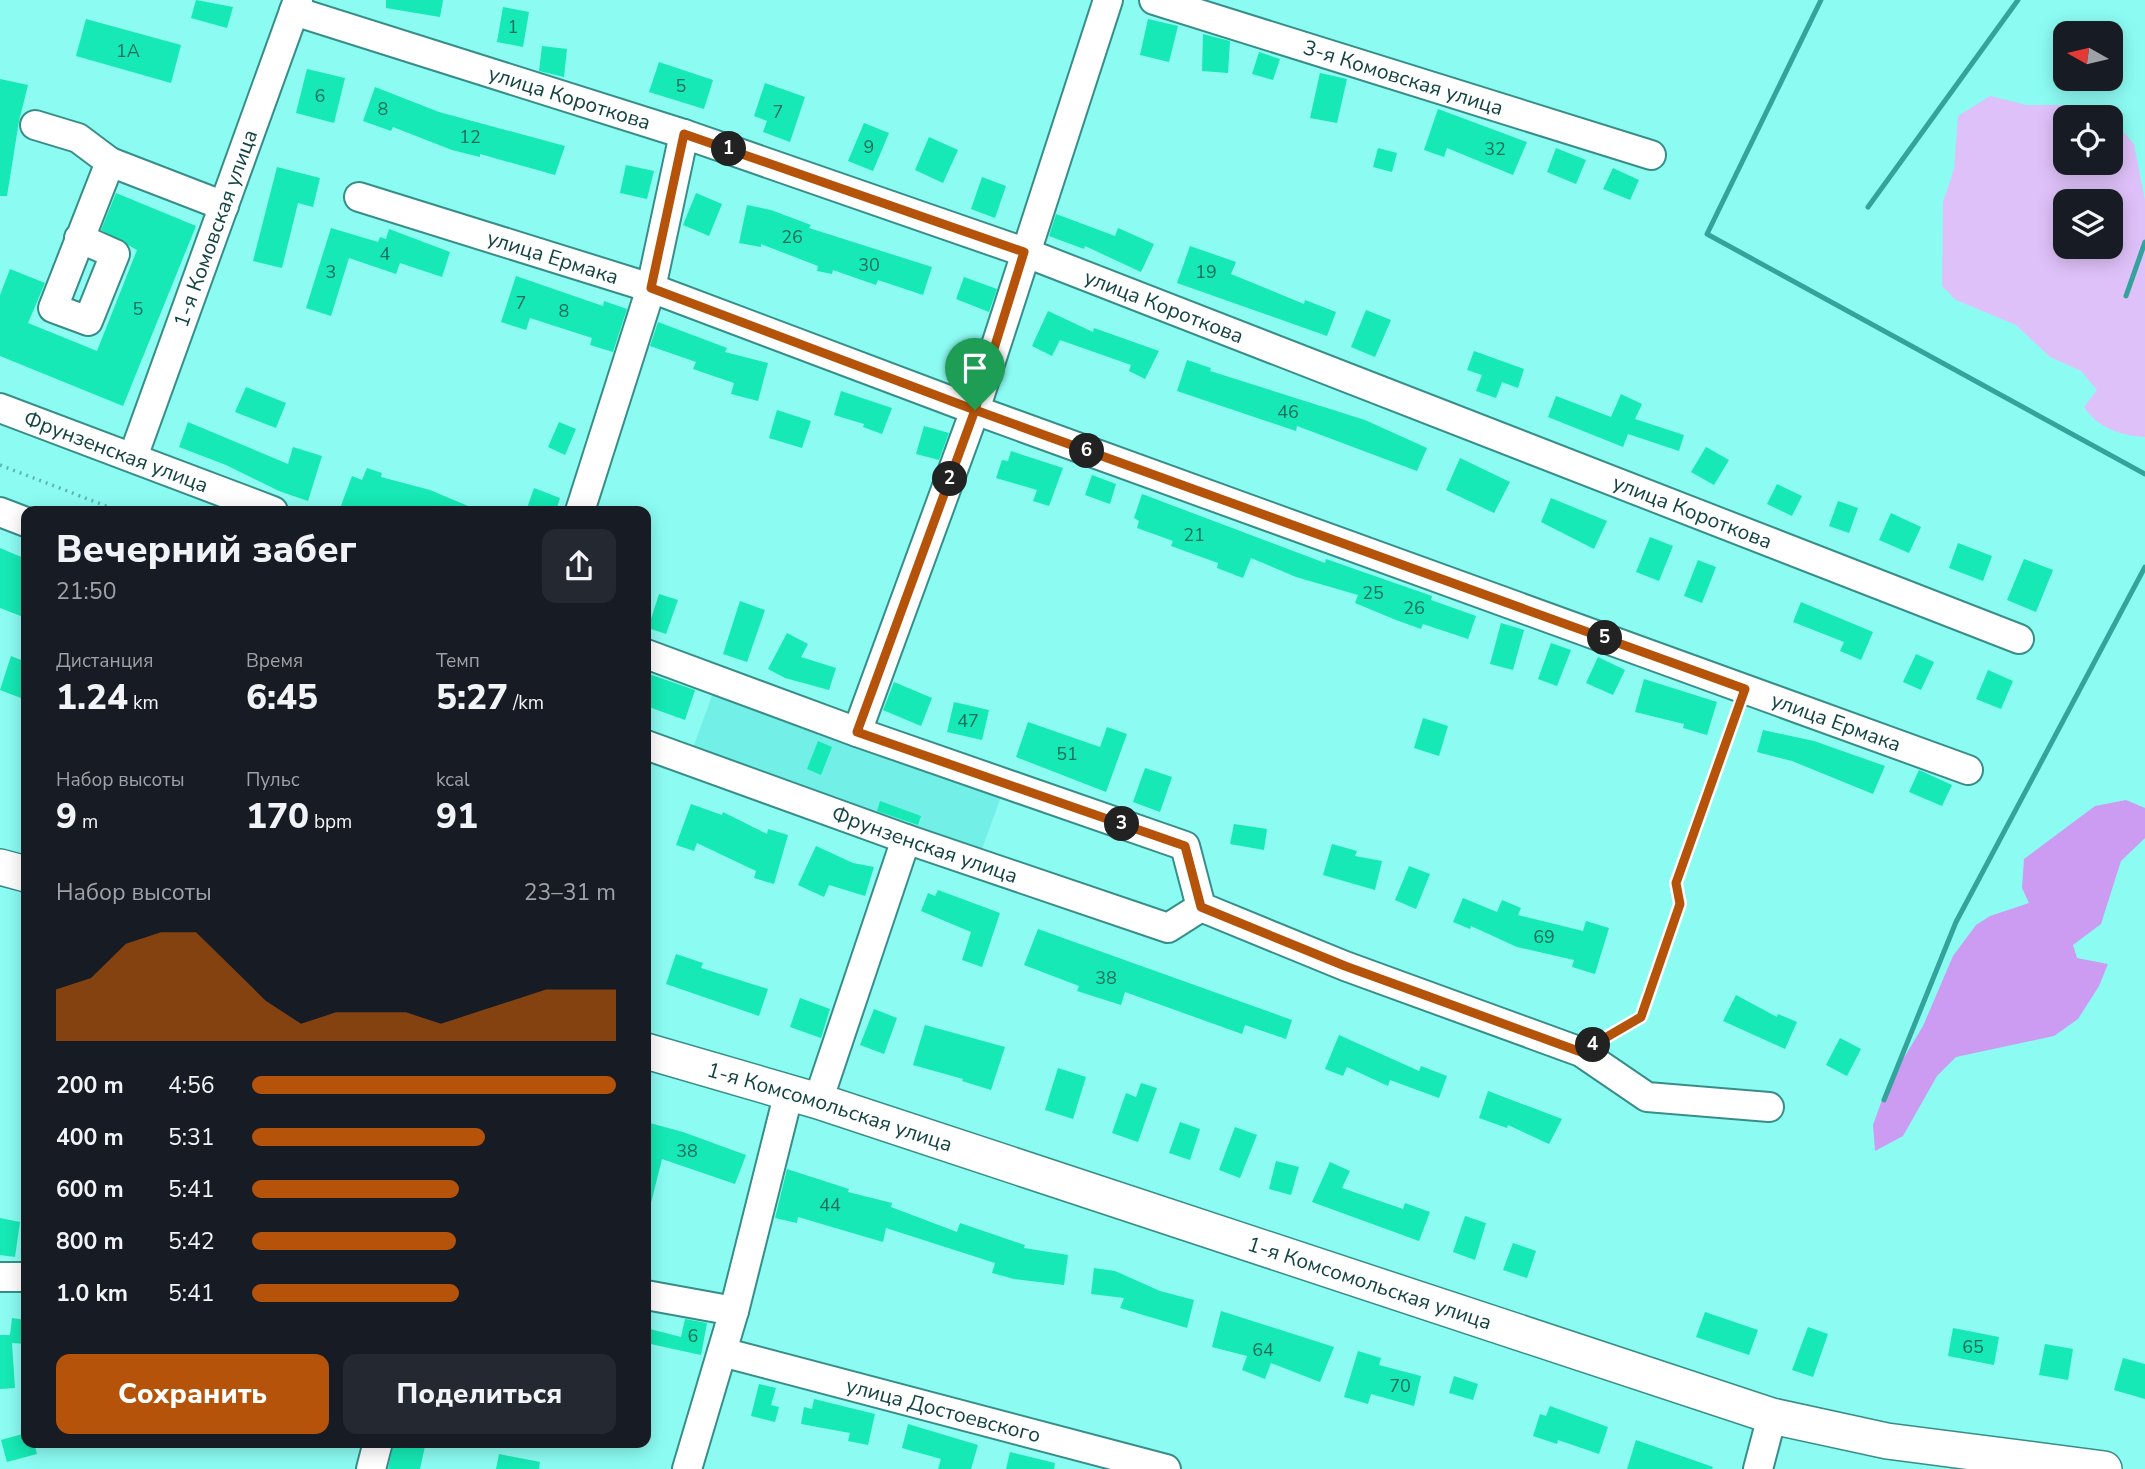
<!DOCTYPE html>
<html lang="ru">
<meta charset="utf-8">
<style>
:root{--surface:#171b24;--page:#242831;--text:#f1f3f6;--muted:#9ea1a6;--accent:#b45309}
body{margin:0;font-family:"Nunito Sans",sans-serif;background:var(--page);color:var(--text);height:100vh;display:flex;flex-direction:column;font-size:26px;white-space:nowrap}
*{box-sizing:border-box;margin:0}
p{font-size:23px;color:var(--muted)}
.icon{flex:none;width:38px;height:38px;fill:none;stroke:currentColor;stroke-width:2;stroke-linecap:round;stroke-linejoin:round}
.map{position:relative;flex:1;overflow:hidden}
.panel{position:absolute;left:21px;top:506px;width:630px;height:942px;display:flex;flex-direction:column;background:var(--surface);border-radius:14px;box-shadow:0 4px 18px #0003}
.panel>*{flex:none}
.needle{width:46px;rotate:278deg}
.controls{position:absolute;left:2053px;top:21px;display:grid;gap:14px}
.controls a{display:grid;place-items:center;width:70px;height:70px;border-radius:14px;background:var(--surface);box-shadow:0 4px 18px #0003;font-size:35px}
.pin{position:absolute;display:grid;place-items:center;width:60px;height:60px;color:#fff;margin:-72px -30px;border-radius:50% 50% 50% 0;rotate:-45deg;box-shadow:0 0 7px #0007}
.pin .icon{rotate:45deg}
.km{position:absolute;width:35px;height:35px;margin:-18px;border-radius:50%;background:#222;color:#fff;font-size:19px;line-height:35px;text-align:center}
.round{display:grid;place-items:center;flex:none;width:74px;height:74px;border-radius:14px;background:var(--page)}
.overview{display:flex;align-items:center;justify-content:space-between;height:119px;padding:0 35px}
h1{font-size:38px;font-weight:800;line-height:52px}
.metrics{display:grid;grid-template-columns:repeat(3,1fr);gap:10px;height:119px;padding:7px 35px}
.metrics div{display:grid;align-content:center}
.metrics b{font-size:35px;font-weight:800}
.metrics small{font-size:19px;font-weight:400}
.metrics p{font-size:19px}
.chart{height:196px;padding:14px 35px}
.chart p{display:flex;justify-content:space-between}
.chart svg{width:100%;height:126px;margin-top:7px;fill:var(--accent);opacity:.7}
.button{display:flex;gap:14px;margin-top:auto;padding:14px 35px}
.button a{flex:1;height:80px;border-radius:14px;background:var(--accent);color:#fff;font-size:28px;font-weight:800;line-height:80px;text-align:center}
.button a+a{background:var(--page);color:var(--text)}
ul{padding:0 35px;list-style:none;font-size:23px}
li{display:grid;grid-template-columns:112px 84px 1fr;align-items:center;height:52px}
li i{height:18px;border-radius:9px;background:var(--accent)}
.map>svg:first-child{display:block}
</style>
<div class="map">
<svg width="2145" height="1469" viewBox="0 0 2145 1469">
<rect width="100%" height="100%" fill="#8cfcf3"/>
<polygon fill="#72efe6" points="714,690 1002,794 979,857 691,753"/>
<path fill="#dfc1f9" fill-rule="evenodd" d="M1990,96l37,9h73l10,12h-45v46h45v-46l24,27 11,56v237c-24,-1 -47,-9 -61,-30l13,-17 -16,-19 -31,-14 -34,-32 -60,-25 -14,-14 1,-84 11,-33 4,-53zM2065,201h45v46h-45z"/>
<polygon fill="#cc9cf3" points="2126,800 2145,808 2145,838 2121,861 2101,924 2073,945 2077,958 2108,964 2099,986 2078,1019 2054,1036 1956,1057 1937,1076 1903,1136 1875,1151 1873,1125 1887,1086 1923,1026 1953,956 1976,925 1990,916 2029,903 2022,888 2024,859 2095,806"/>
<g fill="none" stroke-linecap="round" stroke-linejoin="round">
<g stroke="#33a39c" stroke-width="5">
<polyline points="1821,0 1707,234 2145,474"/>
<polyline points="1868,207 2018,0"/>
<polyline points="2126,296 2145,242"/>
<polyline points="1884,1100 1956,922 2145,567"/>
</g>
</g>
<g fill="#16e9b5">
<polygon points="196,0 233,7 227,28 191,18"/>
<polygon points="386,0 443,0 440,17 386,8"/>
<polygon points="503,7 529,12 523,47 497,42"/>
<polygon points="86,19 181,45 171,83 76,56"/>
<polygon points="1148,19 1178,26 1169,62 1140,55"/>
<polygon points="1203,34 1230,41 1228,73 1202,71"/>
<polygon points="542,46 567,49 564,77 539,71"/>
<polygon points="1259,52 1280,59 1273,80 1252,74"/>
<polygon points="659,62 713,80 704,109 649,92"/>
<polygon points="307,69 345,78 334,123 296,113"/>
<polygon points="1320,73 1347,79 1337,123 1310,118"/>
<polygon points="0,79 28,85 19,121 7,196 0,196"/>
<polygon points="765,83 805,97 790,142 763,132 767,121 754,116"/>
<polygon points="375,87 439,112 565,146 555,175 480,154 480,157 452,150 393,127 391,131 363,121"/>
<polygon points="1438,109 1527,142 1513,175 1447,148 1444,157 1424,150"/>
<polygon points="864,123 889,133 873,171 848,161"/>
<polygon points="929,137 958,150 943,183 915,170"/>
<polygon points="1378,148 1397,153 1392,172 1373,167"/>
<polygon points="1556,148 1586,160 1576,184 1547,172"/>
<polygon points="626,165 654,171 647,199 620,193"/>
<polygon points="277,167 320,178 313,207 298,203 282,268 253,261"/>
<polygon points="1613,168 1639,180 1630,200 1603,189"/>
<polygon points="982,177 1006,186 995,218 971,209"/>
<polygon points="116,193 196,226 123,406 0,356 0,295 10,269 45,283 28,323 97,351 137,250 101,230"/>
<polygon points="696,193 722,204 709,236 683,225"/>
<polygon points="747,205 771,210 811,225 809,228 932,267 923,295 878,280 876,285 833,270 832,274 817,271 818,266 761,244 761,247 739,243"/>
<polygon points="1056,214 1115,236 1118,228 1154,244 1141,272 1085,246 1084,249 1049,236"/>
<polygon points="331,228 378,242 380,237 386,239 389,229 450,252 442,277 400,263 396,274 349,258 331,316 306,308"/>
<polygon points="1190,246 1236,262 1231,274 1304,304 1305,300 1336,312 1327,336 1177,283"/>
<polygon points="516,276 603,306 604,301 627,309 613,352 590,345 592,338 530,318 526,330 501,322"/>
<polygon points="964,277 997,289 989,312 956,299"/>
<polygon points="1366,310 1391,320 1375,357 1351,347"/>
<polygon points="1048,311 1093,332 1094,328 1159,351 1145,379 1129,371 1131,365 1060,340 1052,356 1032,346"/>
<polygon points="658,322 727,348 725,352 768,363 758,401 731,394 734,383 693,369 696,362 650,346"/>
<polygon points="1474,351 1524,369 1518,388 1502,382 1496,398 1476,391 1482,375 1467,370"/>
<polygon points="1187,360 1211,368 1210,371 1365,420 1427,448 1417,471 1297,426 1296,431 1177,391"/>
<polygon points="246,387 286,403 276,428 235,412"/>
<polygon points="841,391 892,408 882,434 863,427 864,424 834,415"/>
<polygon points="1621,394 1642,404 1635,419 1684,435 1679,451 1628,434 1623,447 1548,417 1556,396 1611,417"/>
<polygon points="777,410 811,421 802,448 769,438"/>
<polygon points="188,422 288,464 293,447 322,456 308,501 279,491 226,465 179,447"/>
<polygon points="559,422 576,429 565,455 548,447"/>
<polygon points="924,426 949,433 939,460 916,454"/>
<polygon points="1706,447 1729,460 1714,485 1691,472"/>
<polygon points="1011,451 1063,468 1049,506 1033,501 1037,490 996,478 1002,460 1008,461"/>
<polygon points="1460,458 1510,482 1494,513 1446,490"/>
<polygon points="367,468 382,473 381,477 430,490 480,511 339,511 352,476 362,480"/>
<polygon points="1092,475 1116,484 1110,504 1085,495"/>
<polygon points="1777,484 1802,496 1792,516 1767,504"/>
<polygon points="534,488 560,498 556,511 526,511"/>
<polygon points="1142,494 1325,563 1326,559 1432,596 1431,600 1476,616 1468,639 1423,624 1421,629 1396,620 1355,603 1358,595 1296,577 1251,558 1243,578 1217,568 1218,563 1171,546 1173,541 1137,528 1139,521 1134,518"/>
<polygon points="1551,498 1607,521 1594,549 1541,522"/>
<polygon points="1838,501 1858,508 1849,533 1829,526"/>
<polygon points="1891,513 1921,527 1909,553 1879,540"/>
<polygon points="1650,537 1673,546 1659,581 1636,572"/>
<polygon points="1958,543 1992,556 1983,581 1949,568"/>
<polygon points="0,548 26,559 26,618 0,608"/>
<polygon points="2024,559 2053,570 2036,612 2007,600"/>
<polygon points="1698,560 1716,567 1702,603 1684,596"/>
<polygon points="659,594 678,600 666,634 648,628"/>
<polygon points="740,601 765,610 747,662 723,654"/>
<polygon points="1801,602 1873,632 1861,660 1840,651 1844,642 1793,622"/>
<polygon points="1501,623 1524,630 1513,670 1490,664"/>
<polygon points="787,633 808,644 801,657 836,668 829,690 785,678 768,669"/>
<polygon points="1551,643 1571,650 1557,686 1538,679"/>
<polygon points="1916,654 1934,662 1921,690 1903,682"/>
<polygon points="11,656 26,662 26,700 0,690"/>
<polygon points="1598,657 1625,670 1613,695 1586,683"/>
<polygon points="1988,670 2013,681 2001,709 1976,699"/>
<polygon points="646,673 695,690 685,720 646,706"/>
<polygon points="1644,679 1717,702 1707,735 1683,728 1684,724 1635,712"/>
<polygon points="894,682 932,698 921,726 883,710"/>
<polygon points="954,702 989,710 982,740 947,732"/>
<polygon points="1423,718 1448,726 1439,756 1414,748"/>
<polygon points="1028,722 1100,747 1107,727 1127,734 1106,792 1016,757"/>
<polygon points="1763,730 1814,741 1885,766 1873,794 1792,761 1757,752"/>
<polygon points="818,741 832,747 821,775 807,769"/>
<polygon points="1145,768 1172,777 1160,812 1133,802"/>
<polygon points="1919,770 1952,785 1942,806 1909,792"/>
<polygon points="880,801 921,816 918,825 877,811"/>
<polygon points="691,804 722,815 723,812 767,834 768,829 788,835 774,884 754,878 756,871 697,843 694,851 676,845"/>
<polygon points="1234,824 1267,829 1264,850 1230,844"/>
<polygon points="1332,844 1357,851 1355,856 1382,861 1375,890 1323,875"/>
<polygon points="816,846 853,863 874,867 865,896 829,885 824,897 798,885"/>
<polygon points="1409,866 1430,874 1416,909 1395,900"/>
<polygon points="938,890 1000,913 982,967 962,960 971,932 921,911 928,893 935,896"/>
<polygon points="1463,898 1497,912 1502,900 1521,908 1518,915 1583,931 1586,921 1609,928 1595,974 1572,967 1574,960 1517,947 1471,926 1470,929 1453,922"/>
<polygon points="1038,929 1292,1020 1286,1039 1245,1025 1242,1034 1125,992 1121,1005 1077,991 1079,986 1024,965"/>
<polygon points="676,954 703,963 701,968 768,989 759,1016 666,984"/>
<polygon points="1736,995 1777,1017 1778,1014 1797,1022 1785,1049 1723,1021"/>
<polygon points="800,998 830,1009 821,1038 790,1027"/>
<polygon points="874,1009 897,1018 884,1054 860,1045"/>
<polygon points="925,1025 1005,1047 991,1090 962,1081 963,1079 913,1065"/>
<polygon points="1339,1035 1419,1071 1421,1066 1447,1076 1439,1098 1390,1080 1388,1086 1347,1067 1343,1076 1325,1069"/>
<polygon points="1840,1038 1861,1049 1847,1076 1826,1065"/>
<polygon points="1058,1068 1086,1077 1073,1119 1045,1110"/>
<polygon points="1141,1083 1157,1088 1138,1142 1112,1133 1126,1093 1136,1097"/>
<polygon points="1488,1091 1562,1119 1549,1144 1508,1125 1507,1128 1479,1118"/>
<polygon points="646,1122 683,1132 746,1155 735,1184 662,1159 651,1203 646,1202"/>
<polygon points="1180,1122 1200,1129 1190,1160 1169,1153"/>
<polygon points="1235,1127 1257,1135 1240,1178 1219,1170"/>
<polygon points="1276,1161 1299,1167 1291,1195 1269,1189"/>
<polygon points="1330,1162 1350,1171 1342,1188 1403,1209 1405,1203 1430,1212 1419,1241 1312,1202"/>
<polygon points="787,1169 849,1189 848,1192 892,1203 891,1207 957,1232 960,1223 1025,1245 1024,1248 1068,1255 1064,1285 1014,1279 992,1273 995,1263 886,1228 883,1242 798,1217 797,1223 775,1218"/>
<polygon points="1465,1216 1486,1223 1475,1260 1453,1252"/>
<polygon points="0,1218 20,1222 15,1257 0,1255"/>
<polygon points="1513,1243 1536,1251 1527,1278 1503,1270"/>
<polygon points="1094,1268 1115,1271 1160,1291 1194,1300 1187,1328 1120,1308 1124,1298 1091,1294"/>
<polygon points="1221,1311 1334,1347 1320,1382 1271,1363 1265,1379 1242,1370 1247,1356 1212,1347"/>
<polygon points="1705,1312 1758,1330 1749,1355 1696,1337"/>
<polygon points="12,1318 26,1320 26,1344 12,1343 15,1388 0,1389 0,1335 10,1335"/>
<polygon points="685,1319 707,1323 701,1355 646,1343 646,1328 681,1337"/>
<polygon points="1808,1327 1828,1334 1813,1377 1792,1370"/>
<polygon points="1953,1328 1999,1337 1994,1365 1948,1356"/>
<polygon points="2045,1344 2073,1349 2068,1380 2039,1375"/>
<polygon points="1358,1351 1381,1358 1379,1365 1421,1376 1414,1406 1371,1394 1368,1404 1344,1397"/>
<polygon points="2123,1358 2145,1364 2145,1399 2114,1390"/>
<polygon points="1454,1376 1478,1384 1473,1400 1449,1393"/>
<polygon points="759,1384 776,1388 771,1405 779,1407 775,1422 751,1416"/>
<polygon points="814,1399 875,1414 868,1445 848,1441 850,1433 801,1424 804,1407 812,1409"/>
<polygon points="1550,1406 1608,1427 1599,1454 1558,1440 1557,1444 1533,1436 1540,1414 1546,1416"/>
<polygon points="908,1424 978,1445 971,1469 938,1469 941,1459 902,1448"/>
<polygon points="26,1433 26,1442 34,1442 37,1454 7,1462 1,1440"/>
<polygon points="1636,1440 1713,1467 1712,1469 1627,1469"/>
<polygon points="394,1442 425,1446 420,1469 388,1469"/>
<polygon points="1010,1452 1055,1463 1054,1469 1006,1469"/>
<polygon points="499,1454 540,1462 539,1469 496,1469"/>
</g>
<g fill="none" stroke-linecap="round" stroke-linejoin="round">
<defs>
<g id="minor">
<path id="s1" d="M1154,0l497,155"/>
<path id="s2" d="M294,11l390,123 340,118 995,387"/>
<polyline points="35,125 78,138 110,162"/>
<path id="s3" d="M359,197l292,91 324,122 993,360"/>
<polyline points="79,238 115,254 88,321 53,308 110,162 224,206"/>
<path id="s4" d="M0,408l273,103"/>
<path id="s5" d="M133,457l165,-457"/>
<polyline points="580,511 651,288 684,134"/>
<polyline points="0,512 26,522"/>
<polyline points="646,654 857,732 1185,846 1201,907 1345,966 1581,1052 1647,1097 1769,1107"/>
<polyline points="857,732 975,410 1108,0"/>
<path id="s6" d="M646,745l260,94 262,89 33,-21"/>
<polyline points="818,1101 906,839"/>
<polyline points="0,1277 26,1277"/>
<polyline points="646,1295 734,1311"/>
<path id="s7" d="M722,1352l444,117"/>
<polyline points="371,1469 378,1442"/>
<polyline points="687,1469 734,1311 789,1092"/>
<polyline points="1758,1469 1772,1416"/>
</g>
<g id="major">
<polyline points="0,867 26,874"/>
<path id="s8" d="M646,1051l172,50 954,315 115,25 217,28"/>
</g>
</defs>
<use href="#minor" stroke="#378e88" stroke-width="32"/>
<use href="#major" stroke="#378e88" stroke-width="38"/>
<g stroke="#5fb7b1" stroke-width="3.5" stroke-dasharray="2 5" stroke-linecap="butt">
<polyline points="0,465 119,511"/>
<polyline points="1604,1039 1641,1017 1680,904 1676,883 1737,711"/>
</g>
<use href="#minor" stroke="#fff" stroke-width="28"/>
<use href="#major" stroke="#fff" stroke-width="35"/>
</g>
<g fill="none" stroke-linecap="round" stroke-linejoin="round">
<defs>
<polyline id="route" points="975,410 651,288 684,134 1024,252 975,410 857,732 1185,846 1201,907 1345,966 1581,1052 1641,1017 1680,904 1676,883 1745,689 975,410"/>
</defs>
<use href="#route" stroke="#fff" stroke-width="14"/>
<use href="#route" stroke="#b45309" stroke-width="9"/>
</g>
<g text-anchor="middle" stroke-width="5" stroke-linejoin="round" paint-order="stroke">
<g font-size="18" fill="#146d5e">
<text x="513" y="33">1</text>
<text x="128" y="57">1А</text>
<text x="681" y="92">5</text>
<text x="320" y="102">6</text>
<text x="383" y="115">8</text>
<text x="778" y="118">7</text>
<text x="470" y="143">12</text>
<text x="869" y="153">9</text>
<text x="1495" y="155">32</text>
<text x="792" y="243">26</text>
<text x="385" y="260">4</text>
<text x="869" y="271">30</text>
<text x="331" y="278">3</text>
<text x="1206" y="278">19</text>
<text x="521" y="309">7</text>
<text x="138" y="315">5</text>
<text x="564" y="317">8</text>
<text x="1288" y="418">46</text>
<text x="1194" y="541">21</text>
<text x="1373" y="599">25</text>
<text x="1414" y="614">26</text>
<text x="968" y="727">47</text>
<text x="1067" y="760">51</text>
<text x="1544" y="943">69</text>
<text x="1106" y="984">38</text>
<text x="687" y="1157">38</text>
<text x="830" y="1211">44</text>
<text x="693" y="1342">6</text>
<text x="1973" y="1353">65</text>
<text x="1263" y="1356">64</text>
<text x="1400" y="1392">70</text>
</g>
<g font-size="21" fill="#134441" stroke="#8cfcf3">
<text dy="7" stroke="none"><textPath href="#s1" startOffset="261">3-я Комовская улица</textPath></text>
<text dy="7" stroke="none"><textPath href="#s2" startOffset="289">улица Короткова</textPath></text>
<text dy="7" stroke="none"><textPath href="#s5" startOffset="243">1-я Комовская улица</textPath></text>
<text dy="7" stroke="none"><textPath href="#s3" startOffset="203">улица Ермака</textPath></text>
<text dy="7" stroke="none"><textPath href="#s2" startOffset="919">улица Короткова</textPath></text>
<text dy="7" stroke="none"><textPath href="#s4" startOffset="124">Фрунзенская улица</textPath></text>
<text dy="7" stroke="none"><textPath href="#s2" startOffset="1486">улица Короткова</textPath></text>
<text dy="7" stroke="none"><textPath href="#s3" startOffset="1568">улица Ермака</textPath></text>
<text dy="7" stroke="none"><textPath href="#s6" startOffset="296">Фрунзенская улица</textPath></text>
<text dy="7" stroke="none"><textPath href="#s8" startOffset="192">1-я Комсомольская улица</textPath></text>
<text dy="7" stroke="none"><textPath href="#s8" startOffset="760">1-я Комсомольская улица</textPath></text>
<text dy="7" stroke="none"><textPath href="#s7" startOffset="229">улица Достоевского</textPath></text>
</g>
</g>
</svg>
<div class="controls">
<a><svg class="needle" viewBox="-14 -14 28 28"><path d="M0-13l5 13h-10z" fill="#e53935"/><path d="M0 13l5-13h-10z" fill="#9ea1a6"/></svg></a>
<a><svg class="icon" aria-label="locate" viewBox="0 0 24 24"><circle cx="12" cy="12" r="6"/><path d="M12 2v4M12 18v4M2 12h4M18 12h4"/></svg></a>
<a><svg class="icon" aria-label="layers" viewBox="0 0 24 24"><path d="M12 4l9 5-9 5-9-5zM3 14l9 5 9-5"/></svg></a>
</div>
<div class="pin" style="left:975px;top:410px;background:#1e9e55"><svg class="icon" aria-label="arrive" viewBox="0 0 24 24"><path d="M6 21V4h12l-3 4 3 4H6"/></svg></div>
<b class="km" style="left:729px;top:149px">1</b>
<b class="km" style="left:950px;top:479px">2</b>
<b class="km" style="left:1122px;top:824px">3</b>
<b class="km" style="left:1593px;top:1045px">4</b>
<b class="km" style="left:1605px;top:638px">5</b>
<b class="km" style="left:1087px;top:451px">6</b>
<section class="panel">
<div class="overview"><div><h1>Вечерний забег</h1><p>21:50</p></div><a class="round"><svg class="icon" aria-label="share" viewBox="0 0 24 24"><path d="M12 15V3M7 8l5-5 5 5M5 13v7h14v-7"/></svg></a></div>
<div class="metrics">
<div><p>Дистанция</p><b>1.24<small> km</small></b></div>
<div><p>Время</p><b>6:45</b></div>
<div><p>Темп</p><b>5:27<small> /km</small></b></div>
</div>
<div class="metrics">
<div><p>Набор высоты</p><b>9<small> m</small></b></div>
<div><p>Пульс</p><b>170<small> bpm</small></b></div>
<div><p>kcal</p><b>91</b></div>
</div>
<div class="chart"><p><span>Набор высоты</span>23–31 m</p>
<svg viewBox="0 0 160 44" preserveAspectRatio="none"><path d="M0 44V26L10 22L20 10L30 6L40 6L50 18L60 30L70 38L80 34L90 34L100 34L110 38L120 34L130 30L140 26L150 26L160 26V44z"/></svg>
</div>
<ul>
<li><b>200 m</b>4:56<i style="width:100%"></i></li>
<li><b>400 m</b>5:31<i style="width:64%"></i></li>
<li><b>600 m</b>5:41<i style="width:57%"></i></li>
<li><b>800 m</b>5:42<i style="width:56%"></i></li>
<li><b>1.0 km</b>5:41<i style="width:57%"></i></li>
</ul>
<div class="button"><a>Сохранить</a><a>Поделиться</a></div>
</section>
</div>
